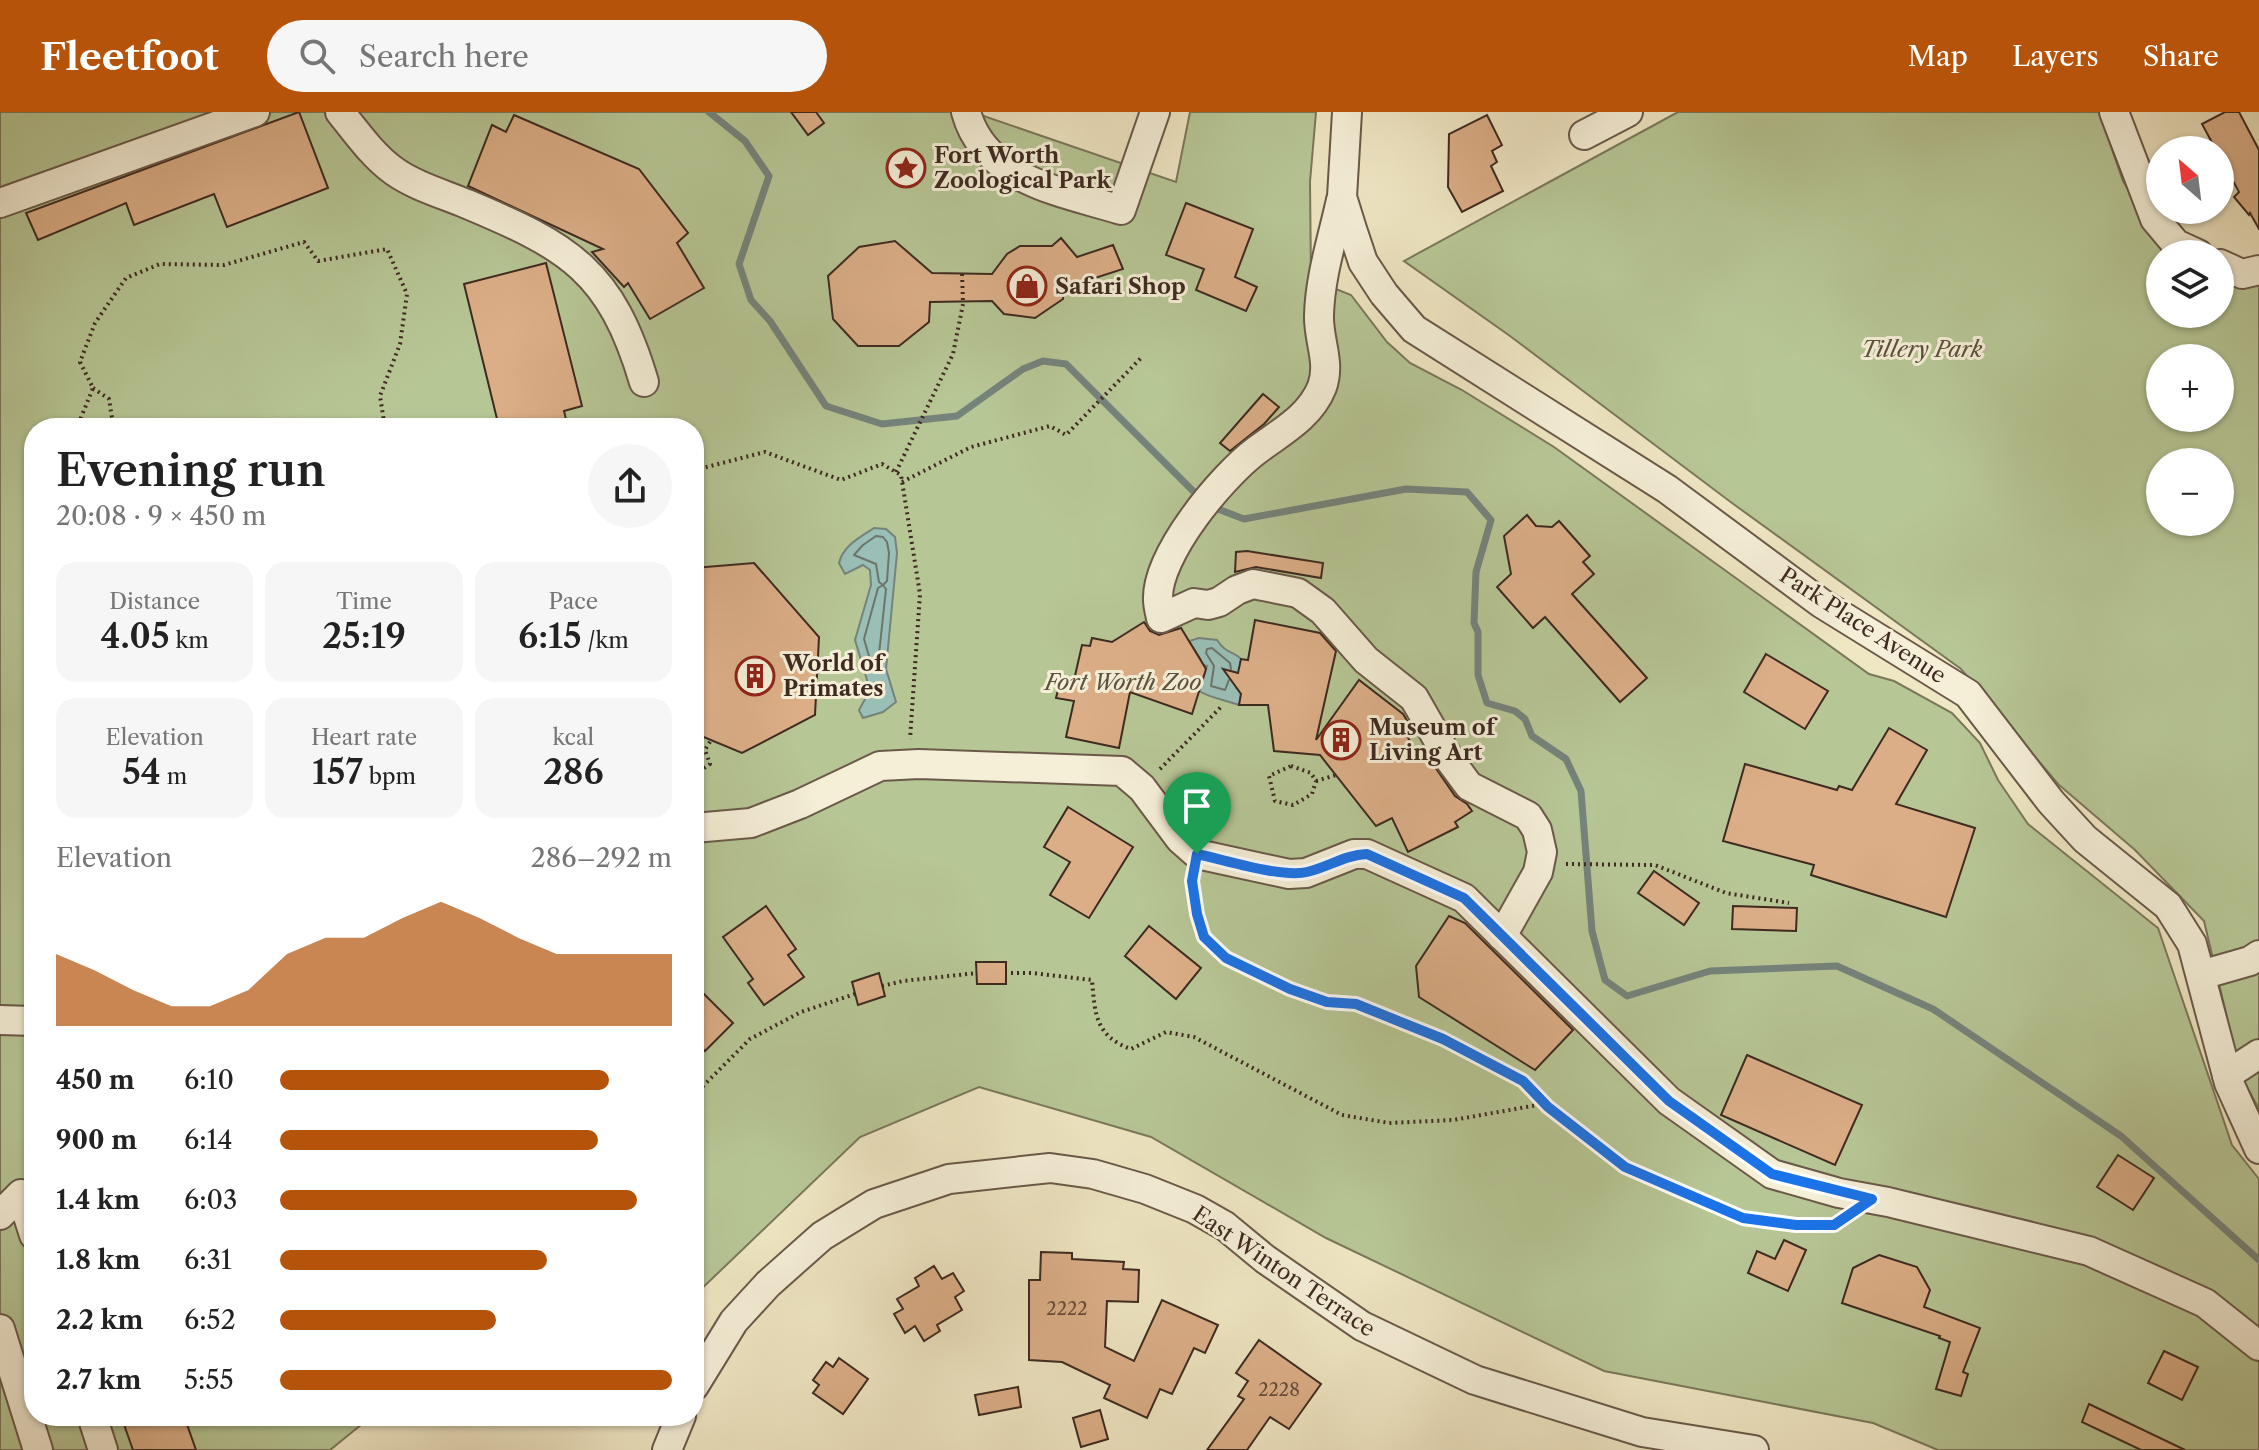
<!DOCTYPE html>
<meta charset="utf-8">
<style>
:root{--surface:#fff;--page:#f6f6f6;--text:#222;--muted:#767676;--accent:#b45309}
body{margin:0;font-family:"Libre Caslon Text",serif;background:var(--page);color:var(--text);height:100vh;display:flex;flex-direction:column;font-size:30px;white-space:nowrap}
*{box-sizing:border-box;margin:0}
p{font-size:26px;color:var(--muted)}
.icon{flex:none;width:44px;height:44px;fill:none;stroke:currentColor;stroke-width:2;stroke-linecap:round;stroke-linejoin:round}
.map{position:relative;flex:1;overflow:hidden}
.drawer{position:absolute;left:24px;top:306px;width:680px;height:1008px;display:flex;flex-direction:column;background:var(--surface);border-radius:32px;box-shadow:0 2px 6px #0004}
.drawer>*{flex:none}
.needle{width:52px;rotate:332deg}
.buttons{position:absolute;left:2146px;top:24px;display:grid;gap:16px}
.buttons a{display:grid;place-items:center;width:88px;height:88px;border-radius:50%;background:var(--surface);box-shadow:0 2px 6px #0004;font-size:40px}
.pin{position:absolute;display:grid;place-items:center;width:68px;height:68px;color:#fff;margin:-82px -34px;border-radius:50% 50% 50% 0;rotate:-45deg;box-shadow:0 0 8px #0007}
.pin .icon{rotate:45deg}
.round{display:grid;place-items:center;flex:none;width:84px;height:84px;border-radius:42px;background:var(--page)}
.overview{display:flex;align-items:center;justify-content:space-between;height:136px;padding:0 32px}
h1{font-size:44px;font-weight:600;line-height:60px}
.figures{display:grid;grid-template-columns:repeat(3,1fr);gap:12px;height:136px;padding:8px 32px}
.figures div{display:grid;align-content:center;border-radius:20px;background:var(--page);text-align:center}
.figures b{font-size:34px;font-weight:600}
.figures small{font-size:22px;font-weight:400}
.figures p{font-size:22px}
.chart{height:224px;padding:16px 32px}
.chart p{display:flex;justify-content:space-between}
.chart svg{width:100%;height:144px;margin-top:8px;fill:var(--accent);opacity:.7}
ul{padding:0 32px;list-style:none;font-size:26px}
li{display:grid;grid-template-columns:128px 96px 1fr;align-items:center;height:60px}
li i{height:20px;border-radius:10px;background:var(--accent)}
header{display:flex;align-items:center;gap:48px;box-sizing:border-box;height:112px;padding:0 40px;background:var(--accent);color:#fff}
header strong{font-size:38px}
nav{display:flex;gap:44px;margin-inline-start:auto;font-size:28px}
.search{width:560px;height:72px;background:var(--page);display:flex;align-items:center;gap:20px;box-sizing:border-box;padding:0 28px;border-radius:44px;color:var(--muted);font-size:30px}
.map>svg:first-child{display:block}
</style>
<header>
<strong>Fleetfoot</strong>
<div class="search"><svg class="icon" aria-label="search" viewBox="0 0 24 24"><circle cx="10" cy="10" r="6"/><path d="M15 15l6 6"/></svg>Search here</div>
<nav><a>Map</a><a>Layers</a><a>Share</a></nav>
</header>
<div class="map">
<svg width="2259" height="1338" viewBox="0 0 2259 1338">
<rect width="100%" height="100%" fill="#efe6c3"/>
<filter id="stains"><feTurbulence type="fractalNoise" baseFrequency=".0025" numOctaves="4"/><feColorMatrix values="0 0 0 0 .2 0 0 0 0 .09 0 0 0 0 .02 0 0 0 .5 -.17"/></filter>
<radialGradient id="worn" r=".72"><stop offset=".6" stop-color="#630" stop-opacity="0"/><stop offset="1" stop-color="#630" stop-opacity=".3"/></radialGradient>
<g fill="#b7c695" stroke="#7a785a" stroke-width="2" fill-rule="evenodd">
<polygon points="0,0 972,0 1176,70 1190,0 1316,0 1310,70 1311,167 1351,183 1387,230 1410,251 1462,278 1554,335 1869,562 1894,569 1952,601 1980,631 1998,668 2028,712 2158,816 2232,1033 2259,1067 2259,1338 1938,1338 1873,1311 1604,1259 1326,1126 1151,1025 979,975 860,1025 694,1184 694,316 34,316 34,1304 372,1304 330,1338 0,1338"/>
<path d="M1678,0h421l24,69 44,73h-7v60h60v-32l24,7 15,-5v825l-18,-33 -37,-155 -69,-71 -77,-66 -97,-115 -229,-166 -222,-167 -106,-75zM2160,246h60v60h-60zM2160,350h60v60h-60z"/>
</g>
<g fill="#9abfb7" stroke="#75837b" stroke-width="2">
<path d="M874,416l12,1 9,8 2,16 -11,116 10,33 -13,10 -20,6 -4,-8 11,-20 -15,-50 16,-55 -1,-15 -7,-5 -18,9 -6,-11c4,-17 21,-26 35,-35z"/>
<path d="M1199,526l18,2c9,14 17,11 24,19l-5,28 5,7 -2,11c-13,-5 -29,-7 -40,-14l8,-25 -8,-2 2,-4 -12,-19z"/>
</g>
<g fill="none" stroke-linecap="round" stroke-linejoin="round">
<g stroke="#6c746c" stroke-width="2">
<polygon points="876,424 883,425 887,430 889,441 887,469 883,473 879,470 876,452 854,443 863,433"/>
<polygon points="883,473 886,477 878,551 874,554 871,551 864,527 878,476"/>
<polyline points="1229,568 1225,578 1211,574 1214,554 1206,541 1207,537 1212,536 1230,551 1231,557"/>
</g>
<g stroke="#75837b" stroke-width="7">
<polyline points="709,0 745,29 769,64 739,152 751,188 770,209 826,294 882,312 957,304 1023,257 1043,249 1066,252 1201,387"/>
<polyline points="1210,394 1244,407 1406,377 1467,380 1491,408 1476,460 1474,511 1478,520 1478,563 1487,591 1515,599 1525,607 1532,624 1566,647 1581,679 1592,819 1605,868 1627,884 1710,859 1837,854 1933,897 2121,1024 2259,1148"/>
</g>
</g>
<g fill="#dbae87" stroke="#3e2a20" stroke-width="2">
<polygon points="299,0 328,76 227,115 214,82 134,113 126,91 38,128 26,101"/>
<polygon points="791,0 816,0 824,11 808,23"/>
<polygon points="2225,0 2239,0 2259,38 2259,117 2250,101 2249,103 2234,85 2239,80 2220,45 2220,38 2216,38 2202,12"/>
<polygon points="514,3 639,57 688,121 677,131 704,176 650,207 628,171 624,175 592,140 603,137 468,74 492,13 506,20"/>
<polygon points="1487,3 1502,33 1492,39 1497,50 1491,54 1503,79 1462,100 1448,75 1449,22"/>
<polygon points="1186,91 1253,117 1235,165 1257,175 1246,199 1196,178 1204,157 1166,143"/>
<polygon points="1061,126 1077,145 1113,133 1123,157 1064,176 1063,187 1035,206 1004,202 992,189 930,190 929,210 899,234 858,234 833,207 828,164 859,135 895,129 932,161 992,162 1007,142 1020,134 1052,134"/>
<polygon points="546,151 582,294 564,299 568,316 511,316 509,308 498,311 464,172"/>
<polygon points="1263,282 1279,295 1264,312 1230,339 1220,331"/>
<polygon points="1527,403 1536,414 1552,415 1559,409 1590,444 1583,450 1594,462 1572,482 1647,566 1620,590 1545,505 1533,516 1497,475 1511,462 1504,424"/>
<polygon points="1247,439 1323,451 1321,466 1256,455 1235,460 1236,440"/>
<polygon points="754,451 819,525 815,603 742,641 694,621 694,456"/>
<polygon points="1255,508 1320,521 1336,539 1316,628 1359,568 1403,602 1409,612 1404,619 1420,646 1426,642 1455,684 1467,692 1472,699 1455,710 1458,715 1408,740 1392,706 1376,714 1320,643 1274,639 1268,593 1239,593 1241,582 1223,557 1238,561 1241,547 1248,548"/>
<polygon points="1144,510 1150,519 1159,523 1181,516 1206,557 1192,602 1130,580 1119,636 1066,625 1074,589 1056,586 1061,566 1074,568 1082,533 1090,534 1092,526 1112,530"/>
<polygon points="1766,542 1828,579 1805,617 1744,580"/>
<polygon points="1889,616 1927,638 1896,692 1975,716 1946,805 1811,763 1814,753 1723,729 1745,652 1837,678 1839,674 1852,678"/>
<polygon points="1068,695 1133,735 1089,806 1050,783 1070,750 1044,735"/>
<polygon points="1654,759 1699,791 1684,813 1638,781"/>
<polygon points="766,794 796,837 788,843 804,865 764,893 748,871 753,867 723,825"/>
<polygon points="1733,794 1797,796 1796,819 1732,817"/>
<polygon points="1449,804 1465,811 1573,918 1535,958 1419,885 1416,854"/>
<polygon points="1149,814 1201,856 1176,887 1125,844"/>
<polygon points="976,850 1006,850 1006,872 977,872"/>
<polygon points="879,861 885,884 858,893 852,870"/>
<polygon points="694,872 733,911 705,939 694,928"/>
<polygon points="1747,943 1862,993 1835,1053 1721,1003"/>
<polygon points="2118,1043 2154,1066 2133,1098 2097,1075"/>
<polygon points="1784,1128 1806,1138 1788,1179 1748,1161 1757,1139 1775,1147"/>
<polygon points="1041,1140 1072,1141 1072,1147 1124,1150 1123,1157 1139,1158 1138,1190 1107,1189 1105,1235 1134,1249 1162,1188 1218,1213 1205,1241 1194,1236 1172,1282 1160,1277 1147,1306 1104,1286 1110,1273 1062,1250 1029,1248 1029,1168 1040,1168"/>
<polygon points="1879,1143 1917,1155 1930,1178 1924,1195 1980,1216 1963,1260 1968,1262 1961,1284 1936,1277 1950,1230 1939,1226 1940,1224 1842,1191 1853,1156"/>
<polygon points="934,1154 942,1167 953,1161 964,1179 955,1185 962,1198 937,1213 940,1219 924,1229 915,1214 905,1221 894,1202 903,1197 897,1187 919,1174 915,1166"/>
<polygon points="1259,1228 1321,1272 1289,1317 1270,1305 1247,1338 1207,1338 1244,1287 1238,1284 1248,1269 1236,1261"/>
<polygon points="2164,1239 2198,1255 2182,1288 2148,1271"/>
<polygon points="839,1246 868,1267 843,1302 813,1281 819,1273 813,1268 826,1250 833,1255"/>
<polygon points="1018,1275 1021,1295 979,1303 975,1283"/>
<polygon points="2089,1292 2185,1338 2141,1338 2082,1310"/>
<polygon points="1100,1298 1108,1327 1081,1335 1073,1306"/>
<polygon points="121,1304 184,1304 196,1338 133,1338"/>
</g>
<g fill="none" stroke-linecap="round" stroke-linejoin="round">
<defs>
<g id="minor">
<path d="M340,0c16,20 33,44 54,59 21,15 49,23 73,33 103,43 144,67 177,178"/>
<path d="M966,0c19,69 97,80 155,98l34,-98"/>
<polyline points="1347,0 1342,85 1352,117 1363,150 1384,182 1414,217 1667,377 1821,491 1968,582 2051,690 2085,727 2168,794 2192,832 2229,971 2259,1037"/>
<polyline points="2114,0 2155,107 2176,132 2198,142"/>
<polyline points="1584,23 1628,0"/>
<path d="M1341,88c-8,37 -21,76 -22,115 -1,25 12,47 3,72 -12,30 -41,45 -65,63 -35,26 -101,105 -99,150 0,6 2,13 3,18l33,-15 14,2 11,-3 18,-12 16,-6 45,9 25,18 43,49 48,38 35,61 20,27 59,30 9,14 5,22 -4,20 -36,64"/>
<polyline points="0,91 255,0"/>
<polyline points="2220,152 2242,162 2259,158"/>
<polyline points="694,716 751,711 800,692 880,654 919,652 1122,659 1142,676 1180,727 1197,742 1289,762 1306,761 1354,742 1367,742 1464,786 1669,989 1772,1062 1839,1081 1888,1090 2089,1139 2205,1191 2259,1234"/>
<polyline points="2201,863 2250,849 2259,843"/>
<polyline points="0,908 34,909"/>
<polyline points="2227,963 2259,942"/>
<polyline points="0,1103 21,1082 34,1123"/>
<polyline points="0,1217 38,1338"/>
<polyline points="694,1274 734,1209 768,1172 822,1124 874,1092 949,1067 1050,1056 1093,1062 1145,1077 1195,1097 1225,1114 1265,1147 1362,1214 1475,1268 1642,1320 1754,1338"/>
<polyline points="92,1304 103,1338"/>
<polyline points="667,1338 681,1304"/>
</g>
</defs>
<use href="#minor" stroke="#6a5949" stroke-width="32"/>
<g stroke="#3e2a20" stroke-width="4" stroke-dasharray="2 4" stroke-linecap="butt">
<polyline points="93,276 109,287 113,312 111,316"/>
<polyline points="74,316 78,313 93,276 80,250 95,211 126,166 160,152 224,153 304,130 318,149 387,137 407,182 400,232 380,284 385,316"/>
<polyline points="694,356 699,357 765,340 841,368 882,352 901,363 920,482 910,627"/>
<polyline points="896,360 953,242 963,192 962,160"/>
<polyline points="902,370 971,335 1050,314 1066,323 1141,246"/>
<polygon points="1291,654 1311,661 1316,669 1312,682 1293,693 1275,689 1269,664"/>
<polyline points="1160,657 1221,595"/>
<polyline points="694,663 710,652 705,638 711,628"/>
<polyline points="1316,669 1336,663"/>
<polyline points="1566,752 1655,753 1726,781 1789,791"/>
<polyline points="1192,768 1197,802 1204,825 1226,846 1290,877 1327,890 1356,892 1443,927 1523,969 1548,994"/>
<path d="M1005,861h27l60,7c3,34 3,56 39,69l35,-17 28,5 148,78 47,8 64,-3 85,-15 10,2 77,60 118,51 53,7h38l6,-4"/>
<polyline points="882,874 903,869 977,861"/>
<polyline points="694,983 750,927 801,900 855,882"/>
</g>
<use href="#minor" stroke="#f5efd8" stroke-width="28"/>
</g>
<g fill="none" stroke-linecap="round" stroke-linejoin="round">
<defs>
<path id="route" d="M1197,742c29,6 84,24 110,18 21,-5 38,-17 60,-18l97,44 205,203 103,73 100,25 -38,26h-38l-53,-7 -118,-51 -77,-60 -25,-26 -80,-42 -87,-35 -29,-2 -37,-13 -64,-31 -22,-21 -7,-23 -5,-33z"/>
</defs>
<use href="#route" stroke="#fff" stroke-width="16"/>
<use href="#route" stroke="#1a73e8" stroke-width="10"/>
</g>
<defs>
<symbol id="sight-ring" viewBox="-11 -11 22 22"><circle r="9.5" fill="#f5efd8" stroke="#8f2418" stroke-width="1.5"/><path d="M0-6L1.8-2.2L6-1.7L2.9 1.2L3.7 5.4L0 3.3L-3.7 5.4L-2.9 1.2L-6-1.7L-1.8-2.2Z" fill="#8f2418"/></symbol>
<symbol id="shop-ring" viewBox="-11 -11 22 22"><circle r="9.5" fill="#f5efd8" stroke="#8f2418" stroke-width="1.5"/><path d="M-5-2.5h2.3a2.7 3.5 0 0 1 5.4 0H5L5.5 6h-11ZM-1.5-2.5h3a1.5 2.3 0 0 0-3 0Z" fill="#8f2418"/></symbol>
<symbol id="building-ring" viewBox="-11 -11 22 22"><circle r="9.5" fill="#f5efd8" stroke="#8f2418" stroke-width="1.5"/><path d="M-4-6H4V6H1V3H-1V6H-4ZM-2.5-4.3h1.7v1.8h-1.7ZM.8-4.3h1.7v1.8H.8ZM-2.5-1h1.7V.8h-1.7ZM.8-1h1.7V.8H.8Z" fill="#8f2418"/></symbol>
</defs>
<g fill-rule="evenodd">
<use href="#sight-ring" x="884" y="34" width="44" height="44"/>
<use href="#shop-ring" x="1005" y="152" width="44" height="44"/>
<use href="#building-ring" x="733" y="542" width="44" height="44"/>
<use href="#building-ring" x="1319" y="606" width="44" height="44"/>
</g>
<g text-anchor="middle" stroke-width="6" stroke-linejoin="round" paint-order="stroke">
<g font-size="18" fill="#654b3a">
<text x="1067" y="1203">2222</text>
<text x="1279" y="1284">2228</text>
</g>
<g font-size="22" font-weight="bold" fill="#3e2a20" stroke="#f5efd8" text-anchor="start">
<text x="934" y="51">Fort Worth<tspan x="934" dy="25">Zoological Park</tspan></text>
<text x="1055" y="182">Safari Shop</text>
<text x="783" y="559">World of<tspan x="783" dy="25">Primates</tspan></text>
<text x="1369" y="623">Museum of<tspan x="1369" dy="25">Living Art</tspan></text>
</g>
<g font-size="22" font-style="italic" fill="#5c513d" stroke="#f5efd8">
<text x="1922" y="245">Tillery Park</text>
<text x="1123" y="578">Fort Worth Zoo</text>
</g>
<g font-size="22" fill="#3e2a20" stroke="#f5efd8">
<text transform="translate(1863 513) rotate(33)" y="8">Park Place Avenue</text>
<text transform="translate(1284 1159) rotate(34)" y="8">East Winton Terrace</text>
</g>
</g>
<rect width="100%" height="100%" filter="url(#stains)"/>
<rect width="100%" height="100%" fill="url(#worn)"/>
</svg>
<div class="buttons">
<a><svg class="needle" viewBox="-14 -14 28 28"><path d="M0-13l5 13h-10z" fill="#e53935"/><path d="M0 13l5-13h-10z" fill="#767676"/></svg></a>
<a><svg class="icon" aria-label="layers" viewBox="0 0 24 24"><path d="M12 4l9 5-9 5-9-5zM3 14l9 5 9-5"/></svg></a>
<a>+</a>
<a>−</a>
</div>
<div class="pin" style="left:1197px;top:742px;background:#1e9e55"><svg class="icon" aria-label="arrive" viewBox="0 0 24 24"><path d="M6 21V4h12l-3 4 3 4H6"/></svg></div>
<section class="drawer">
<div class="overview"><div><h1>Evening run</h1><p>20:08 · 9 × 450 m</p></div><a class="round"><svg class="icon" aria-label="share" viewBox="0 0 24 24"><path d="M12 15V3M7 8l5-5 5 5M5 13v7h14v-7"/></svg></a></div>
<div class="figures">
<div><p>Distance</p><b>4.05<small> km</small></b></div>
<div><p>Time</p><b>25:19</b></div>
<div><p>Pace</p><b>6:15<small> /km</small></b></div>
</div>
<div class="figures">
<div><p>Elevation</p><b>54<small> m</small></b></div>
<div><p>Heart rate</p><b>157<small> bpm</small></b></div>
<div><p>kcal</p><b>286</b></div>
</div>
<div class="chart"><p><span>Elevation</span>286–292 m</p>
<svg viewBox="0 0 160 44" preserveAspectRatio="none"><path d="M0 44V22L10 27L20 33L30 38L40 38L50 33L60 22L70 17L80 17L90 11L100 6L110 11L120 17L130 22L140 22L150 22L160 22V44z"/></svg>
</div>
<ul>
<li><b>450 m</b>6:10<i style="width:84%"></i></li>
<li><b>900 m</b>6:14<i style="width:81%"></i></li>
<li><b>1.4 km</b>6:03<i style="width:91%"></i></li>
<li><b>1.8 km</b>6:31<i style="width:68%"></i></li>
<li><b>2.2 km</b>6:52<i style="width:55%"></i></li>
<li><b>2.7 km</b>5:55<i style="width:100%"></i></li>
</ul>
</section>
</div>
